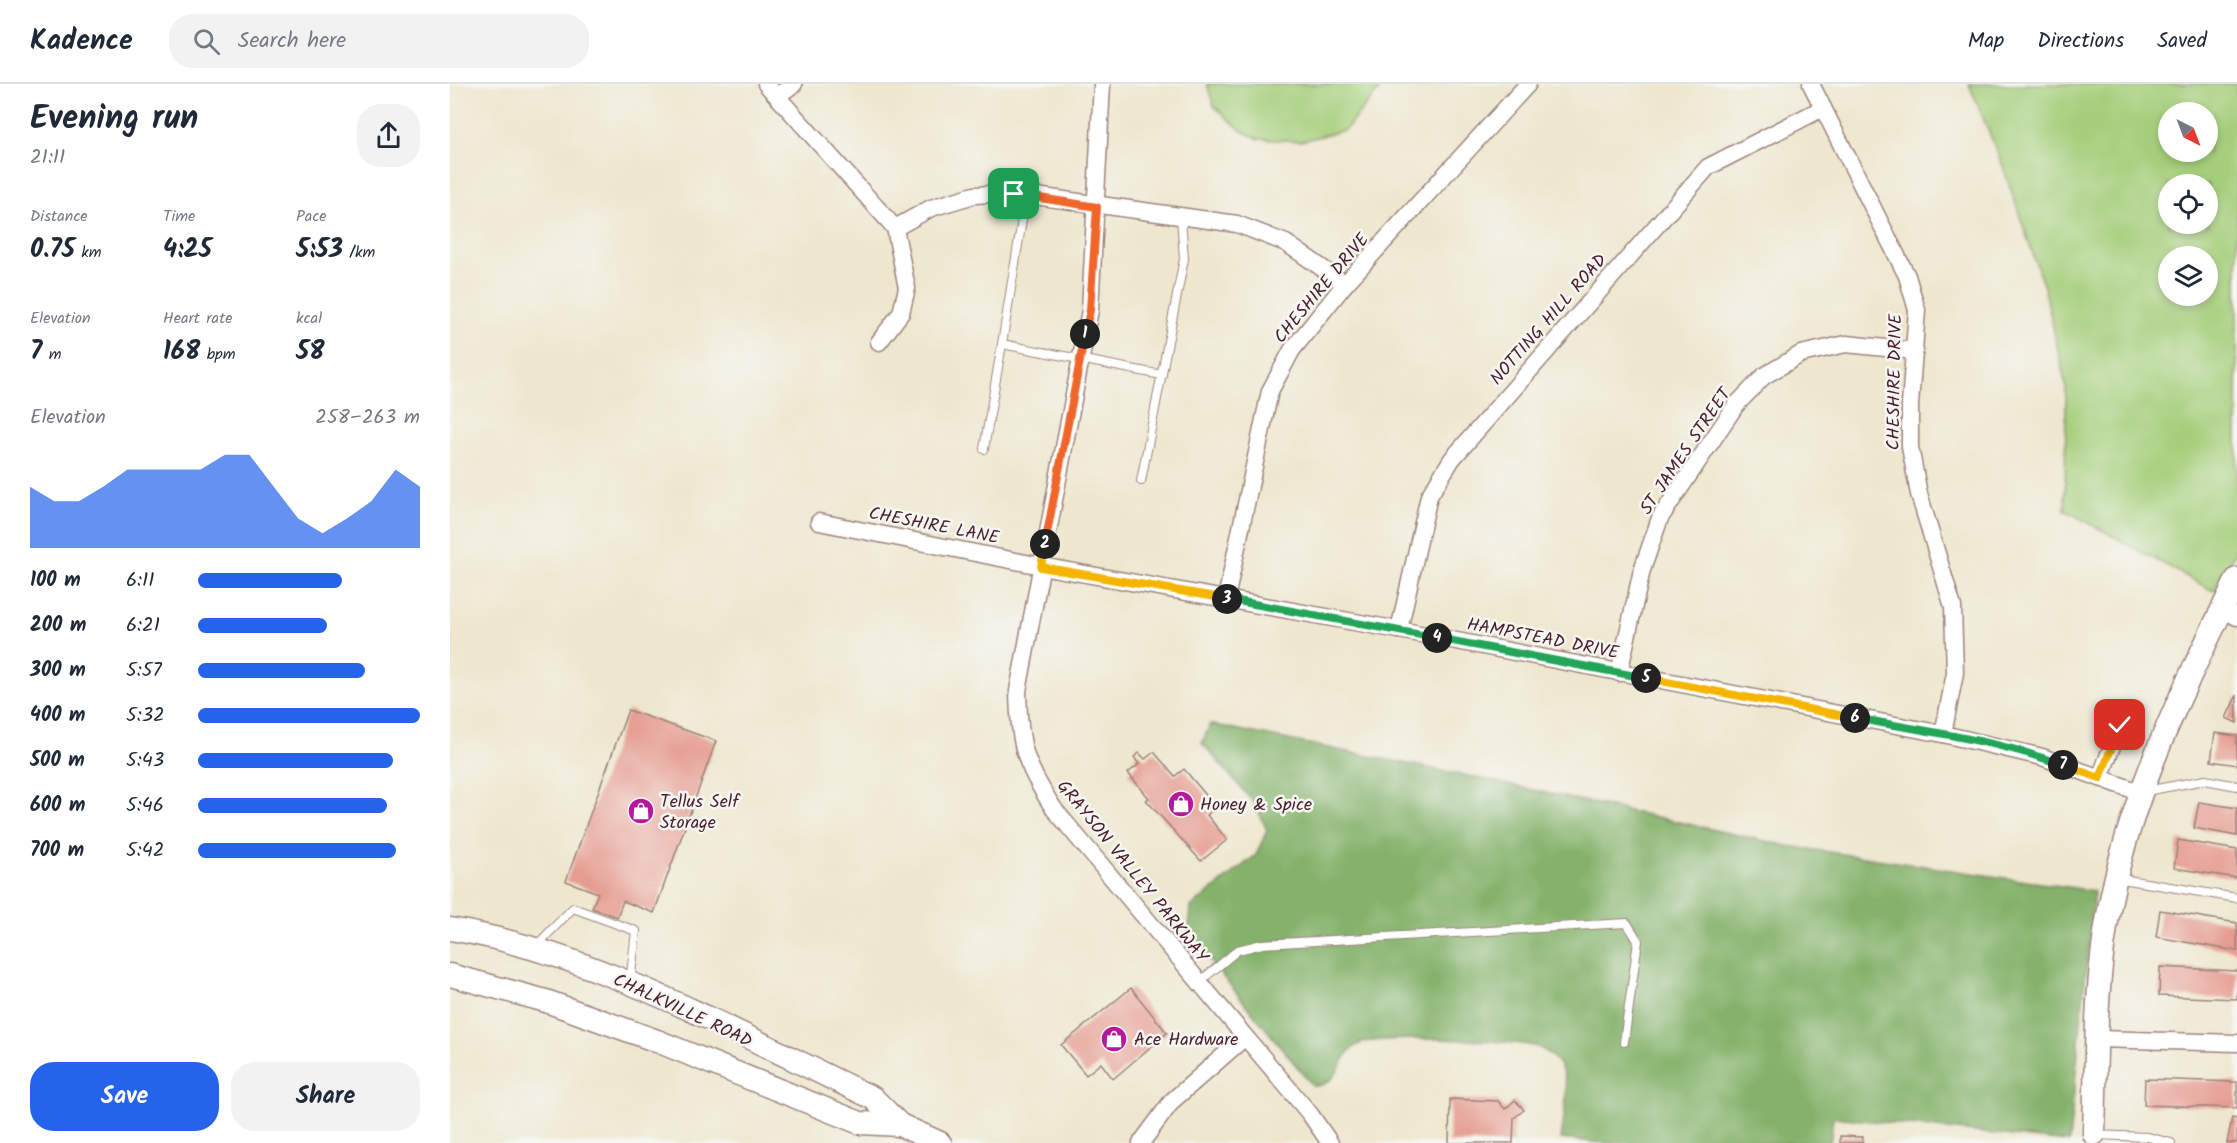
<!DOCTYPE html>
<meta charset="utf-8">
<style>
:root{--surface:#fff;--page:#f2f2f3;--text:#1f2937;--muted:#747a83;--line:#e0e1e3;--accent:#2563eb}
body{margin:0;font-family:Kalam,sans-serif;background:var(--page);color:var(--text);height:100vh;display:flex;flex-direction:column;font-size:22px;white-space:nowrap}
*{box-sizing:border-box;margin:0}
p{font-size:20px;color:var(--muted)}
.icon{flex:none;width:33px;height:33px;fill:none;stroke:currentColor;stroke-width:2;stroke-linecap:round;stroke-linejoin:round}
.map{position:relative;flex:1;overflow:hidden}
.details{display:flex;flex-direction:column;background:var(--surface);width:450px}
.details>*{flex:none}
.needle{width:39px;rotate:138deg}
.controls{position:absolute;left:1708px;top:18px;display:grid;gap:12px}
.controls a{display:grid;place-items:center;width:60px;height:60px;border-radius:50%;background:var(--surface);box-shadow:0 3px 9px #0003;font-size:30px}
.pin{position:absolute;display:grid;place-items:center;width:51px;height:51px;color:#fff;margin:-26px;border-radius:12px;box-shadow:0 3px 9px #0006}
.km{position:absolute;width:30px;height:30px;margin:-15px;border-radius:50%;background:#222;color:#fff;font-size:16px;line-height:30px;text-align:center}
.round{display:grid;place-items:center;flex:none;width:63px;height:63px;border-radius:24px;background:var(--page)}
.headline{display:flex;align-items:center;justify-content:space-between;height:102px;padding:0 30px}
h1{font-size:33px;font-weight:700;line-height:45px}
.metrics{display:grid;grid-template-columns:repeat(3,1fr);gap:9px;height:102px;padding:6px 30px}
.metrics div{display:grid;align-content:center}
.metrics b{font-size:26px;font-weight:700}
.metrics small{font-size:16px;font-weight:400}
.metrics p{font-size:16px}
.chart{height:168px;padding:12px 30px}
.chart p{display:flex;justify-content:space-between}
.chart svg{width:100%;height:108px;margin-top:6px;fill:var(--accent);opacity:.7}
.cta{display:flex;gap:12px;margin-top:auto;padding:12px 30px}
.cta a{flex:1;height:69px;border-radius:24px;background:var(--accent);color:#fff;font-size:24px;font-weight:700;line-height:69px;text-align:center}
.cta a+a{background:var(--page);color:var(--text)}
ul{padding:0 30px;list-style:none;font-size:20px}
li{display:grid;grid-template-columns:96px 72px 1fr;align-items:center;height:45px}
li i{height:15px;border-radius:8px;background:var(--accent)}
header{display:flex;align-items:center;gap:36px;box-sizing:border-box;height:84px;padding:0 30px;background:var(--surface);border-bottom:2px solid var(--line)}
header strong{font-size:28px}
nav{display:flex;gap:33px;margin-inline-start:auto;font-size:21px}
.search{width:420px;height:54px;background:var(--page);display:flex;align-items:center;gap:15px;box-sizing:border-box;padding:0 21px;border-radius:24px;color:var(--muted);font-size:22px}
main{display:flex;flex:1;min-height:0}
.map>svg:first-child{display:block}
</style>
<header>
<strong>Kadence</strong>
<div class="search"><svg class="icon" aria-label="search" viewBox="0 0 24 24"><circle cx="10" cy="10" r="6"/><path d="M15 15l6 6"/></svg>Search here</div>
<nav><a>Map</a><a>Directions</a><a>Saved</a></nav>
</header>
<main>
<section class="details">
<div class="headline"><div><h1>Evening run</h1><p>21:11</p></div><a class="round"><svg class="icon" aria-label="share" viewBox="0 0 24 24"><path d="M12 15V3M7 8l5-5 5 5M5 13v7h14v-7"/></svg></a></div>
<div class="metrics">
<div><p>Distance</p><b>0.75<small> km</small></b></div>
<div><p>Time</p><b>4:25</b></div>
<div><p>Pace</p><b>5:53<small> /km</small></b></div>
</div>
<div class="metrics">
<div><p>Elevation</p><b>7<small> m</small></b></div>
<div><p>Heart rate</p><b>168<small> bpm</small></b></div>
<div><p>kcal</p><b>58</b></div>
</div>
<div class="chart"><p><span>Elevation</span>258–263 m</p>
<svg viewBox="0 0 160 44" preserveAspectRatio="none"><path d="M0 44V19L10 25L20 25L30 19L40 12L50 12L60 12L70 12L80 6L90 6L100 19L110 32L120 38L130 32L140 25L150 12L160 19V44z"/></svg>
</div>
<ul>
<li><b>100 m</b>6:11<i style="width:65%"></i></li>
<li><b>200 m</b>6:21<i style="width:58%"></i></li>
<li><b>300 m</b>5:57<i style="width:75%"></i></li>
<li><b>400 m</b>5:32<i style="width:100%"></i></li>
<li><b>500 m</b>5:43<i style="width:88%"></i></li>
<li><b>600 m</b>5:46<i style="width:85%"></i></li>
<li><b>700 m</b>5:42<i style="width:89%"></i></li>
</ul>
<div class="cta"><a>Save</a><a>Share</a></div>
</section>
<div class="map">
<svg width="1787" height="1059" viewBox="0 0 1787 1059">
<rect width="100%" height="100%" fill="#f6f6f2"/>
<filter id="ink" filterUnits="userSpaceOnUse"><feTurbulence type="fractalNoise" baseFrequency=".0167" numOctaves="2"/><feDisplacementMap in="SourceGraphic" scale="12" xChannelSelector="R" yChannelSelector="G"/><feConvolveMatrix kernelMatrix="1 2 1 2 8 2 1 2 1" color-interpolation-filters="sRGB"/></filter>
<filter id="wash" filterUnits="userSpaceOnUse"><feTurbulence type="fractalNoise" baseFrequency=".008" numOctaves="4" result="noise"/><feDisplacementMap in="SourceGraphic" scale="24" xChannelSelector="R" yChannelSelector="G"/><feGaussianBlur stdDeviation="1.35" result="paint"/><feColorMatrix in="noise" values="0 0 0 0 0 0 0 0 0 0 0 0 0 0 0 0 0 1.4 0 .05"/><feComposite in="paint" operator="in"/></filter>
<g filter="url(#wash)">
<rect width="100%" height="100%" fill="#eee7ce"/>
<g fill="#a6cf7b" stroke="#787753" stroke-width="1.5" fill-rule="evenodd">
<polygon points="757,0 934,0 895,46 851,57 809,55 792,47 764,22"/>
<path d="M1519,0h268v465l-24,42 -148,-81 1,-123 -21,-97 -42,-124zM1719,28h39v40h-39zM1719,100h39v40h-39zM1719,172h39v40h-39z"/>
</g>
<path fill="#84b26b" stroke="#67684b" stroke-width="1.5" d="M760,640l268,54 310,68 306,45 -25,251 -236,-25 -3,26h-227l-42,-4c2,-22 11,-53 -1,-73 -4,-7 -13,-15 -20,-18 -20,-9 -157,-12 -179,-5 -23,8 -18,43 -48,43l-125,-152 3,-27 65,-52 11,-25 -12,-26 -53,-61z"/>
<g id="blocks">
<g fill="#e69d91">
<polygon points="1787,611 1787,639 1776,634"/>
<polygon points="178,626 266,657 204,829 173,817 167,833 142,824 148,809 116,797"/>
<polygon points="1765,649 1787,652 1787,681 1761,677"/>
<polygon points="704,668 725,692 734,685 766,723 757,731 777,756 751,777 696,716 699,714 678,689 689,680 684,673 689,669 695,675"/>
<polygon points="1749,718 1787,724 1787,752 1744,744"/>
<polygon points="1728,756 1787,766 1787,794 1724,784"/>
<polygon points="1710,826 1787,839 1787,867 1706,853"/>
<polygon points="1710,883 1787,887 1787,915 1709,912"/>
<polygon points="681,904 717,949 663,995 651,979 636,991 611,961"/>
<polygon points="1695,995 1787,998 1787,1024 1694,1021"/>
<polygon points="1000,1015 1048,1017 1055,1025 1065,1016 1074,1026 1064,1034 1063,1059 999,1059"/>
<polygon points="1782,1034 1787,1035 1787,1059 1777,1059"/>
<polygon points="1390,1052 1413,1053 1412,1059 1390,1059"/>
</g>
</g>
</g>
<g filter="url(#ink)">
<use href="#blocks" fill-opacity="0" stroke="#9c837c" stroke-width="1.5"/>
<g fill="none" stroke-linecap="round" stroke-linejoin="round">
<defs>
<g id="lane">
<polyline points="576,111 552,260 712,291"/>
<polyline points="534,365 552,260"/>
<polyline points="691,397 734,175 731,133"/>
<polyline points="1696,707 1755,696 1787,702"/>
<polyline points="1666,794 1787,814"/>
<polyline points="86,862 123,824 186,847 180,899"/>
<polyline points="749,898 788,866 812,860 1177,839 1188,857 1174,958"/>
<polyline points="1644,1051 1698,1053 1721,1059"/>
</g>
<g id="street">
<polyline points="316,0 445,144 457,204 451,229 429,258"/>
<path d="M652,0l-12,226 -72,381c1,54 6,72 36,118l256,305 20,29"/>
<polyline points="1361,0 1457,192 1467,226 1460,321 1460,363 1469,410 1503,523 1505,589 1493,650"/>
<polyline points="327,12 344,0"/>
<polyline points="445,144 481,124 524,111 564,109 787,140 836,159 895,200"/>
<polyline points="369,438 591,482 949,546 1493,650 1592,673 1689,708"/>
<polyline points="776,515 820,307 842,266 895,200 1078,0"/>
<polyline points="1772,525 1787,533"/>
<polyline points="949,546 979,412 1002,375 1258,83 1373,24"/>
<polyline points="1169,589 1192,486 1210,434 1286,321 1314,292 1351,270 1396,260 1465,267"/>
<polyline points="1650,694 1670,641"/>
<polyline points="1648,955 1787,959"/>
<polyline points="691,1059 722,1017 795,953"/>
</g>
<g id="secondary">
<path d="M0,845c148,24 289,106 423,169l27,27"/>
<polyline points="0,891 96,917 207,957 410,1039 450,1041 490,1059"/>
<path d="M1644,1050c2,-61 1,-124 9,-186 16,-132 76,-251 134,-369"/>
</g>
</defs>
<use href="#lane" stroke="#9c837c" stroke-width="10"/>
<use href="#street" stroke="#9c837c" stroke-width="19"/>
<use href="#secondary" stroke="#9c837c" stroke-width="25"/>
<use href="#lane" stroke="#fff" stroke-width="8"/>
<use href="#street" stroke="#fff" stroke-width="16"/>
<use href="#secondary" stroke="#fff" stroke-width="22"/>
</g>
</g>
<g fill="none" stroke-linecap="round" stroke-linejoin="round" filter="url(#ink)">
<defs>
<polyline id="split-1" points="564,110 647,123 640,226 635,250"/>
<polyline id="split-2" points="595,460 635,250"/>
<polyline id="split-3" points="595,460 591,483 777,515"/>
<polyline id="split-4" points="777,515 987,554"/>
<polyline id="split-5" points="987,554 1196,594"/>
<polyline id="split-6" points="1196,594 1405,634"/>
<path id="split-7" d="M1405,634c69,13 141,22 208,47"/>
<polyline id="split-8" points="1613,681 1650,694 1670,641"/>
</defs>
<use href="#split-1" stroke="#fff" stroke-width="12"/>
<use href="#split-2" stroke="#fff" stroke-width="12"/>
<use href="#split-3" stroke="#fff" stroke-width="12"/>
<use href="#split-4" stroke="#fff" stroke-width="12"/>
<use href="#split-5" stroke="#fff" stroke-width="12"/>
<use href="#split-6" stroke="#fff" stroke-width="12"/>
<use href="#split-7" stroke="#fff" stroke-width="12"/>
<use href="#split-8" stroke="#fff" stroke-width="12"/>
<use href="#split-1" stroke="#f0652b" stroke-width="8"/>
<use href="#split-2" stroke="#f0652b" stroke-width="8"/>
<use href="#split-3" stroke="#f5b400" stroke-width="8"/>
<use href="#split-4" stroke="#22a559" stroke-width="8"/>
<use href="#split-5" stroke="#22a559" stroke-width="8"/>
<use href="#split-6" stroke="#f5b400" stroke-width="8"/>
<use href="#split-7" stroke="#22a559" stroke-width="8"/>
<use href="#split-8" stroke="#f5b400" stroke-width="8"/>
</g>
<defs>
<symbol id="shop-disc" viewBox="-11 -11 22 22"><circle r="9.5" fill="#b5179e" stroke="#f6f6f2"/><path d="M-5-2.5h2.3a2.7 3.5 0 0 1 5.4 0H5L5.5 6h-11ZM-1.5-2.5h3a1.5 2.3 0 0 0-3 0Z" fill="#fff"/></symbol>
</defs>
<g fill-rule="evenodd">
<use href="#shop-disc" x="716" y="705" width="30" height="30"/>
<use href="#shop-disc" x="176" y="712" width="30" height="30"/>
<use href="#shop-disc" x="649" y="940" width="30" height="30"/>
</g>
<g text-anchor="middle" stroke-width="5" stroke-linejoin="round" paint-order="stroke">
<g font-size="18" fill="#4a1f2b" stroke="#f6f6f2">
<text transform="translate(871 204) rotate(-50)" y="6">CHESHIRE DRIVE</text>
<text transform="translate(1098 235) rotate(-49)" y="6">NOTTING HILL ROAD</text>
<text transform="translate(1444 298) rotate(-89)" y="6">CHESHIRE DRIVE</text>
<text transform="translate(1235 367) rotate(-56)" y="6">ST JAMES STREET</text>
<text transform="translate(484 441) rotate(11)" y="6">CHESHIRE LANE</text>
<text transform="translate(1093 554) rotate(11)" y="6">HAMPSTEAD DRIVE</text>
<text transform="translate(683 787) rotate(51)" y="6">GRAYSON VALLEY PARKWAY</text>
<text transform="translate(233 926) rotate(25)" y="6">CHALKVILLE ROAD</text>
</g>
<g font-size="18" fill="#4a1f2b" stroke="#f6f6f2" text-anchor="start">
<text x="210" y="723">Tellus Self<tspan x="210" dy="21">Storage</tspan></text>
<text x="750" y="726">Honey &amp; Spice</text>
<text x="684" y="961">Ace Hardware</text>
</g>
</g>
</svg>
<div class="controls">
<a><svg class="needle" viewBox="-14 -14 28 28"><path d="M0-13l5 13h-10z" fill="#e53935"/><path d="M0 13l5-13h-10z" fill="#747a83"/></svg></a>
<a><svg class="icon" aria-label="locate" viewBox="0 0 24 24"><circle cx="12" cy="12" r="6"/><path d="M12 2v4M12 18v4M2 12h4M18 12h4"/></svg></a>
<a><svg class="icon" aria-label="layers" viewBox="0 0 24 24"><path d="M12 4l9 5-9 5-9-5zM3 14l9 5 9-5"/></svg></a>
</div>
<div class="pin" style="left:564px;top:110px;background:#1e9e55"><svg class="icon" aria-label="arrive" viewBox="0 0 24 24"><path d="M6 21V4h12l-3 4 3 4H6"/></svg></div>
<div class="pin" style="left:1670px;top:641px;background:#d93025"><svg class="icon" aria-label="check" viewBox="0 0 24 24"><path d="M5 12l5 5 9-10"/></svg></div>
<b class="km" style="left:635px;top:250px">1</b>
<b class="km" style="left:595px;top:460px">2</b>
<b class="km" style="left:777px;top:515px">3</b>
<b class="km" style="left:987px;top:554px">4</b>
<b class="km" style="left:1196px;top:594px">5</b>
<b class="km" style="left:1405px;top:634px">6</b>
<b class="km" style="left:1613px;top:681px">7</b>
</div>
</main>
